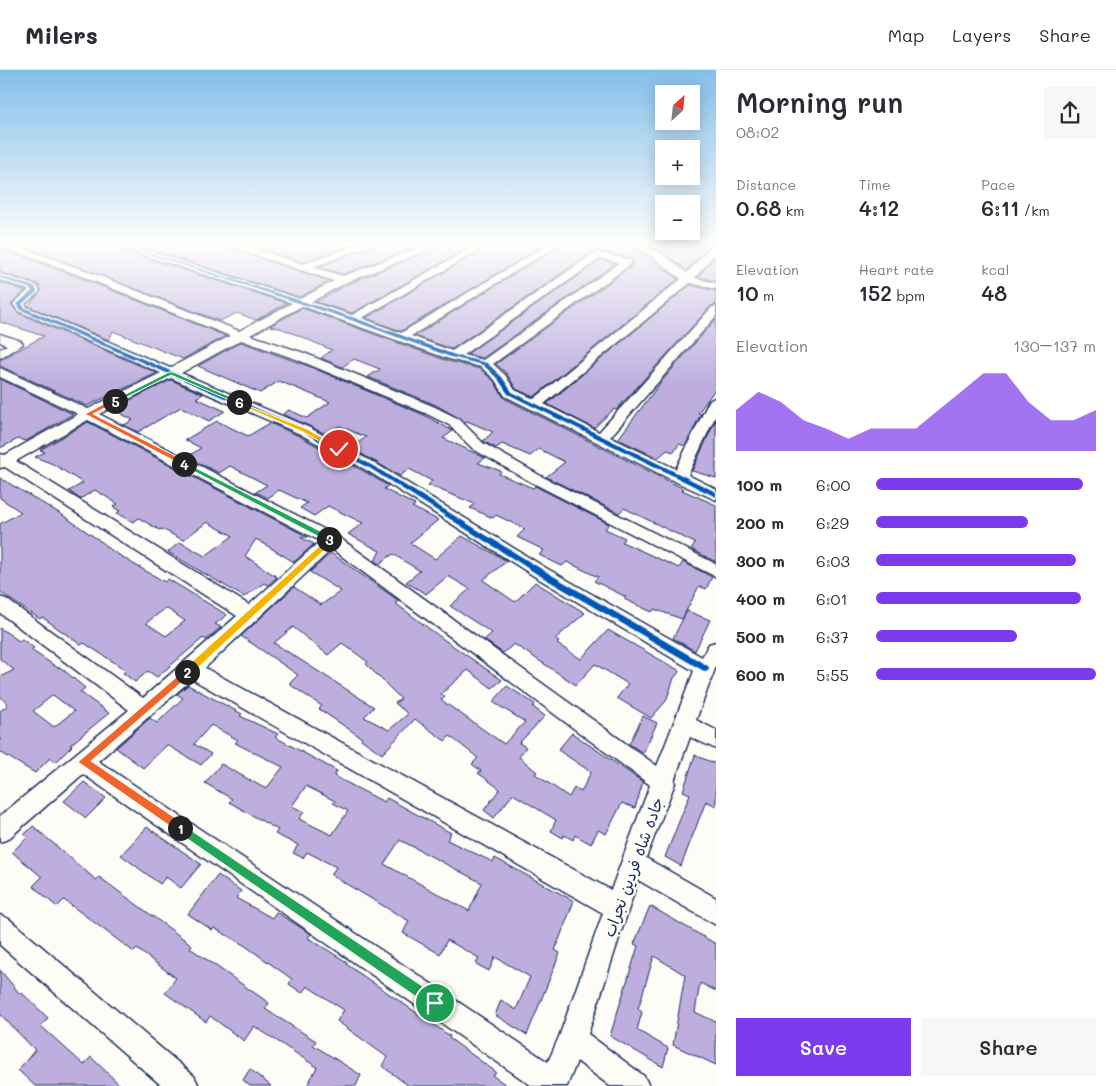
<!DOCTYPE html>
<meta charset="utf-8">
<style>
:root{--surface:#fff;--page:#f7f7f7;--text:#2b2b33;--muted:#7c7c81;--line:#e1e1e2;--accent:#7c3aed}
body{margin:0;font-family:Mali,"Playpen Sans Arabic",sans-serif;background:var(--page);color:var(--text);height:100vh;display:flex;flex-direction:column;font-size:19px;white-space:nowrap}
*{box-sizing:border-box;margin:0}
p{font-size:16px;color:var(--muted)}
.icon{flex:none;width:28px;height:28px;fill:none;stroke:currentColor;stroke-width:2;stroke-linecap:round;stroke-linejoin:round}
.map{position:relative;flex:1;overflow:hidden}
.panel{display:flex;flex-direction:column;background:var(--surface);width:400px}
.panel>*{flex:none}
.needle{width:32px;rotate:27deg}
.fabs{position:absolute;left:655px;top:15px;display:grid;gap:10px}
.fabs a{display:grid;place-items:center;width:45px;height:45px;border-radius:0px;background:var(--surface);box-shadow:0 2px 12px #0003;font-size:25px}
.pin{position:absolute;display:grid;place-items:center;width:42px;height:42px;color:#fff;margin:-21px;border:2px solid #fff;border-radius:50%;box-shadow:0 1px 5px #0007}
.km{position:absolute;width:25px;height:25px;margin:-12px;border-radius:50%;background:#222;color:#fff;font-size:14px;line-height:25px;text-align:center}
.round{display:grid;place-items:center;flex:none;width:52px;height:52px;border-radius:0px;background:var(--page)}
.summary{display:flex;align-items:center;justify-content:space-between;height:85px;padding:0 20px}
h1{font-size:28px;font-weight:600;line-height:38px}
.metrics{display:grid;grid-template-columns:repeat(3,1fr);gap:8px;height:85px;padding:5px 20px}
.metrics div{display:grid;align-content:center}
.metrics b{font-size:21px;font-weight:600}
.metrics small{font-size:14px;font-weight:400}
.metrics p{font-size:14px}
.chart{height:140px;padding:10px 20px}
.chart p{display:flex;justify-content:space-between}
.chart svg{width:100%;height:90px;margin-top:5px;fill:var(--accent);opacity:.7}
.cta{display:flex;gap:10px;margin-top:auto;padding:10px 20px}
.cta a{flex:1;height:58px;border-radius:0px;background:var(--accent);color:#fff;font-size:20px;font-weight:600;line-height:58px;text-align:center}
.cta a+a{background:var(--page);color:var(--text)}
ul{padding:0 20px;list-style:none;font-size:16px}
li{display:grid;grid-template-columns:80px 60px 1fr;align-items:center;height:38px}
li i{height:12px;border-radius:6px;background:var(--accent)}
header{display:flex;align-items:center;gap:30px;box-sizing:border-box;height:70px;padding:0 25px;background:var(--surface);border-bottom:1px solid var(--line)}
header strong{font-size:24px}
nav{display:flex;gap:28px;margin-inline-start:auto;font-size:18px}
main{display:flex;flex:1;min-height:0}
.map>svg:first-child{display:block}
</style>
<header>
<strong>Milers</strong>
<nav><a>Map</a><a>Layers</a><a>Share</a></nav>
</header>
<main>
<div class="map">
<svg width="716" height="1016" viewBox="0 0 716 1016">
<rect width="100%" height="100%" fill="#fdfcf7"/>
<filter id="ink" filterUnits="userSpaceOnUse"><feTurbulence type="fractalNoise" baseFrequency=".02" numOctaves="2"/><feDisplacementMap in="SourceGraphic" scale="10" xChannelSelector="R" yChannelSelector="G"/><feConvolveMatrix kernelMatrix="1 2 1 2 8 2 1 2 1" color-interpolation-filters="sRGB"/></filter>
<g filter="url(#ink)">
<g fill="#bdaede" stroke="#1b2f5e" fill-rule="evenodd">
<polygon points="16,174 112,174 115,178 287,233 256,250 237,243 220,251"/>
<polygon points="133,174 219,174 329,211 300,227"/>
<polygon points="276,174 295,175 354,174 303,192 264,180"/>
<polygon points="375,174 425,174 343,204 319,197"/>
<polygon points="445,174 475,174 352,243 316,232 348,214"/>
<polygon points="492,174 546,174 401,261 366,248"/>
<polygon points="562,174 629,174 678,209 534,327 516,319 507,304 496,294 632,196 632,189 595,180 452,279 415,266"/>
<polygon points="643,174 676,174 685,176 688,174 711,174 687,200 662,182"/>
<polygon points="0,178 78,207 226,266 183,289 113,261 109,270 28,236 42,220 38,214 0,202"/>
<polygon points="713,188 716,189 716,211 698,207"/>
<polygon points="601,190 615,194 483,288 467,284"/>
<polygon points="0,212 25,221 11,234 18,243 157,303 87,336 0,296 0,290 44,266 0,252"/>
<polygon points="690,215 716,221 716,234 711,236 616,340 614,339 594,358 547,334"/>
<polygon points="302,238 448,291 480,299 494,311 504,328 684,419 682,420 716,435 716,492 691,479 695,473 624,438 619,443 546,407 565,392 539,379 530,386 502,374 496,378 483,371 493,362 467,351 465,352 436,335 368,307 380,299 354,289 342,297 321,288 332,280 283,259 270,256"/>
<polygon points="716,249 716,318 698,343 701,344 685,376 679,374 674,382 667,380 658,388 618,369 661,312"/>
<polygon points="241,272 308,296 424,345 453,361 443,368 485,388 478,393 501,401 499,404 533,418 535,416 609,454 605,459 625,468 622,472 679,498 683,492 712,507 706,519 699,516 682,549 654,539 652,542 624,529 626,527 594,511 598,507 567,492 562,496 539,485 544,480 517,467 525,459 496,445 493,448 470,438 475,434 428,415 432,411 409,399 400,406 351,378 366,367 339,356 328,365 283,344 289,340 307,348 330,332 279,311 260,323 198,296"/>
<polygon points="0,309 73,344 26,371 18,369 0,378"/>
<polygon points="171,310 203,324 196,328 225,341 209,351 181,337 138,362 124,355 133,350 112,339"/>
<polygon points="716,349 716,408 692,401"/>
<polygon points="217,351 248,366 270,353 299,366 367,403 388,416 384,419 415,435 412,437 438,450 410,473 435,489 462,466 507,491 483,510 515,532 535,512 585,543 555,569 559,572 557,574 581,589 608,560 680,601 674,608 666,631 651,648 617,628 628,614 595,594 576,615 514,574 503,583 484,570 492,563 450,536 470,519 448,506 426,524 406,512 420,501 393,484 379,494 375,491 380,481 348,464 363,453 328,436 314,446 300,438 307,433 279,420 268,428 256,422 267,415 230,396 219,403 187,387 201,378 185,370"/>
<polygon points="88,352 308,467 300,467 314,474 294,492 256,469 245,486 277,507 268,515 264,513 244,527 168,482 180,472 205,486 233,466 207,452 183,470 162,459 159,460 139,448 133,452 117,443 120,441 113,437 118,434 95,420 80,429 69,421 83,413 53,394 35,387 45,382 40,380"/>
<path d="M0,408l61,36 45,31 -1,1 25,16 35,20 3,-3 59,36 -12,9 6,3 -15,13 -3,-2 -46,39 -9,-6 -13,11 -12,-9 3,-3 -42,-27 -3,2 -39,-28 -2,2 -20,-13 -20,-14v-68l21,-12 -21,-14zM166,538l19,13 -19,15 -20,-13z"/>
<path d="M331,483l68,48 -4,2 48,36 59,41 -10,8 -24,-18 -27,24 4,3 -4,3 63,44 21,-22 -32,-20 14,-16 28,18 -2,3 12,9 -26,27 7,4 -7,10 18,15 -2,2 34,23 5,-9 7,4 10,-20 -33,-22 14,-17 71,49 -8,26 -13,-5 -16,31 -8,-4 -7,14 -16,-9 -2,5 -9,-5 -1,3 -12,-7 5,-11 -43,-26 -19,24 -10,-8 16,-21 -22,-16 3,-2 -9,-7 6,-6 -28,-22 -5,5 -30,-22 -33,35 -21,-15 1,-1 -43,-29 3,-3 -33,-22 9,-9 -57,-39 53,-49 27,18 20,-14 -31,-19zM293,557l35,28 14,-12 26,19 -2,2 35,35 -6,4 13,11 -19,16 -25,-13 10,-10 -100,-64z"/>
<polygon points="687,541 710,550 695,581 673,568"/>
<path d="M0,558l19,13 3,-2 12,9 -3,2 27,18 2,-1 25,21 -5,4 29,21 -39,32 2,1 -16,16 -6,-4 -15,15 -35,-21v-41l8,-6 -8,-9v-19l14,-7 -14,-11zM53,625l21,16 -20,16 -21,-16z"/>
<path d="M188,615l54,29 -2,2 38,18 -3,3 62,34 -3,5 50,26 3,-4 64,35 -4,7 46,22 2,-4 79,43 -19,49 5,3 -33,82 -32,-20 6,-15 15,10 14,-33 -35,-20 -6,14 -13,-7 3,-6 -32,-18 -7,14 -37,-21 6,-12 -78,-46 5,-8 -29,-15 -4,6 -10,-5 5,-8 -23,-11 3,-4 -49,-28 3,-3 -27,-16 16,-19 45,25 17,-22 -48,-24 3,-3 -27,-15 -17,19 17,10 -10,11 -34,-20 -24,23 -27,-20 34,-30 7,5 26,-25 -6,-4zM306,716l29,15 -2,2 15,8 -16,24 -33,-16 5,-7 -12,-6zM400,770l82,43 -13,28 -85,-47z"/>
<polygon points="643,646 657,653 643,683 629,674"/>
<polygon points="695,685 716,694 716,736 706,731 681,796 665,787 690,724 683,721"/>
<polygon points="84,712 106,728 86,748 64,731"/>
<polygon points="33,756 96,810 99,807 192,875 190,878 269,933 265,939 316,971 313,975 361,1005 356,1016 307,1016 317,997 254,956 244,971 210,946 206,952 165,923 176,908 137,879 134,882 64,830 57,837 33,816 42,807 12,782 27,768 24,765"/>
<polygon points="147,757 201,794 181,818 166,807 160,814 121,785"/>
<polygon points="218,805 241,821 236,828 272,848 276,842 311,864 308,868 347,892 346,894 450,966 449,968 496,1002 493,1006 508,1016 409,1016 382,996 387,987 337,951 344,940 307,916 302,923 289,914 292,909 244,875 214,858 212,860 188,844"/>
<polygon points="650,836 716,874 716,921 700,913 695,942 716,952 716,995 673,975 685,905 654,886 638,939 642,942 637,960 668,978 663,997 610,966 638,876 634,874"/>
<polygon points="0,900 20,924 22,923 48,948 41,956 84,995 91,987 121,1016 35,1016 18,1000 35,980 0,944"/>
<polygon points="250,999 271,1016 250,1016 243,1010"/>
</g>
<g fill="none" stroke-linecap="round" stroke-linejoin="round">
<defs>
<g id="minor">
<path d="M0,174h11l76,27 152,60 53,-28 -176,-57 -2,-2h14l172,55 34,-18 -107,-35 -2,-2h14l64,20 56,-20h14l-60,23 30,9 87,-32h13l-96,38 -36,20 41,13 126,-71h12l-128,74 39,15 148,-89h11l-149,92 41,15 144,-99 35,8v4l-138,100 12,11 10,15 19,9 147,-120 -28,-22 -22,-13c23,0 39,16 56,29l26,-29h3v8l-21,26 21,5v6l-26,-6 -146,121 55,28 113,-125 4,-1v10l-106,121 66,32 33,-68 7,-4v18l-28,60 28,14v11l-42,-19 -169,-85 -10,-16 -14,-13 -32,-8 -147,-53 -52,29 54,18 131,54 24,12 24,24 58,33 175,88v13l-185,-95 -58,-33 -24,-24 -24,-12 -129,-54 -55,-19 -60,33 129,55 68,37 168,103 156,89 7,-13 7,-2v24l-20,54 20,10v19l-26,-12 -16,44 1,2 -29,75 70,40v27l-78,-45 -50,154 56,42 5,10h-39l-33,-25 -10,25h-35l-449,-312 -75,65 -8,3v-26l129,-106 -129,-97v-16l6,2 137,99 94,-82 -232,-149 -5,1v-14l5,1 73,-41 -78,-37v-9l88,41 73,-36 -142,-62 -6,-7 16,-14 -29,-10v-6l37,12 3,5 -15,13 2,3 143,61 60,-32 -151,-61 -79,-29zM601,188l18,5 -136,97 -20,-5zM171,308l129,56 68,37 166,105 160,95 -37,95 -320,-230 -238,-122zM88,350l232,121 -71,64 -233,-144zM332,479l318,236 -39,105 -406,-222zM192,609l411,234 -44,124 -11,25 -450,-301z"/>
<polygon points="0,264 21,271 23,274 0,288 0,279 7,275 0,272"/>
<polygon points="0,845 9,849 194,1006 199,1016 162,1016 0,875"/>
</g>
</defs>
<use href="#minor" stroke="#1b2f5e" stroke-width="3"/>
<use href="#minor" fill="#fdfcf7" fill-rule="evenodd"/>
<defs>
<g id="cycleway">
<polygon points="117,174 122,174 355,248 455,285 487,293 502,307 512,322 716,422 716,427 508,324 498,309 483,295 451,287 351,250"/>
<polygon points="0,206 35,217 37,221 37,222 22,234 25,238 307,360 375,397 543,500 708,596 709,598 708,600 705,601 702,600 537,504 371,399 303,362 21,240 17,234 32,221 31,219 0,208"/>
</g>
</defs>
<use href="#cycleway" stroke="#fdfcf7" stroke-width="3"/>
<use href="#cycleway" fill="#0057b8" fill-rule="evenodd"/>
</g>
</g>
<linearGradient id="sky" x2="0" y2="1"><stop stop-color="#84beeb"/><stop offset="0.55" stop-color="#fefefb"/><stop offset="1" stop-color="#fefefb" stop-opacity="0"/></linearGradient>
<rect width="716" height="316" fill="url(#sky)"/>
<polygon fill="#22a559" stroke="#fff" points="180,753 440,928 442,933 440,937 435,939 431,937 176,761 176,754"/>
<polygon fill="#f0652b" stroke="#fff" points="187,598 192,602 191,604 91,691 184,754 184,761 180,763 78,692"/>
<polygon fill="#f5b400" stroke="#fff" points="327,467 335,470 191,604 184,604 184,599 326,470"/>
<polygon fill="#22a559" stroke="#fff" points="184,392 332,467 333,469 327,471 182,395"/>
<polygon fill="#f0652b" stroke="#fff" points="113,329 118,331 93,344 187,392 187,395 182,395 85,344"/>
<polygon fill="#22a559" stroke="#fff" points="169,302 173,302 242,332 236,333 171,305 117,332 112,331"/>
<polygon fill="#f5b400" stroke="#fff" points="236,331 307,359 342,379 337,381 303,362 236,333"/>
<g text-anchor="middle" stroke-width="5" stroke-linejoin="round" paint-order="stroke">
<g font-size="16" fill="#1b2f5e" stroke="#fdfcf7">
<text transform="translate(633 797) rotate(-70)" y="6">جاده شاه فردین نجراب</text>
</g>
</g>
</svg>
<div class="fabs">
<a><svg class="needle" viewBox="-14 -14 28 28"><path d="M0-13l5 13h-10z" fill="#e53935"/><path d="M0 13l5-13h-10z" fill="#7c7c81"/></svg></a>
<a>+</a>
<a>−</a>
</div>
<div class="pin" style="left:435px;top:933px;background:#1e9e55"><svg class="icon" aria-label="arrive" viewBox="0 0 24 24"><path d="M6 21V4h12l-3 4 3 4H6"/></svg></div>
<div class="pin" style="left:339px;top:379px;background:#d93025"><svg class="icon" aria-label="check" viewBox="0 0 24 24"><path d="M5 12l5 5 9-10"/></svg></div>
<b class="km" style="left:180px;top:758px">1</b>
<b class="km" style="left:187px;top:602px">2</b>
<b class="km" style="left:329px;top:469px">3</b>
<b class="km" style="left:184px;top:394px">4</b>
<b class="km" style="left:115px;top:331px">5</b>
<b class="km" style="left:239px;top:332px">6</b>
</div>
<section class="panel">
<div class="summary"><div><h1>Morning run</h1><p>08:02</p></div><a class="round"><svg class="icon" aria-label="share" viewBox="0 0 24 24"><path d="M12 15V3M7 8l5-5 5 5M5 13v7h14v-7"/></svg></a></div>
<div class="metrics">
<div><p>Distance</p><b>0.68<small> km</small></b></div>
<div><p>Time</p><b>4:12</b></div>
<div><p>Pace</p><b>6:11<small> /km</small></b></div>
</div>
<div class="metrics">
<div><p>Elevation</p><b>10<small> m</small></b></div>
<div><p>Heart rate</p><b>152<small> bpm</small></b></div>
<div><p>kcal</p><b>48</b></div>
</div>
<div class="chart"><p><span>Elevation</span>130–137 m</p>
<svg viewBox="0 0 160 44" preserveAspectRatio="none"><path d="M0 44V24L10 15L20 20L30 29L40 33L50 38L60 33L70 33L80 33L90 24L100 15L110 6L120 6L130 20L140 29L150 29L160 24V44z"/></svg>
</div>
<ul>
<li><b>100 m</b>6:00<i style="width:94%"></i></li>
<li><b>200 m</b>6:29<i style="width:69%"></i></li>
<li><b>300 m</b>6:03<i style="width:91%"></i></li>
<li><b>400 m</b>6:01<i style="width:93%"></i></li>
<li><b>500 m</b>6:37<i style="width:64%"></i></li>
<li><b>600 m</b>5:55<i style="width:100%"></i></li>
</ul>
<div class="cta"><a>Save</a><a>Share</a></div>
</section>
</main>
